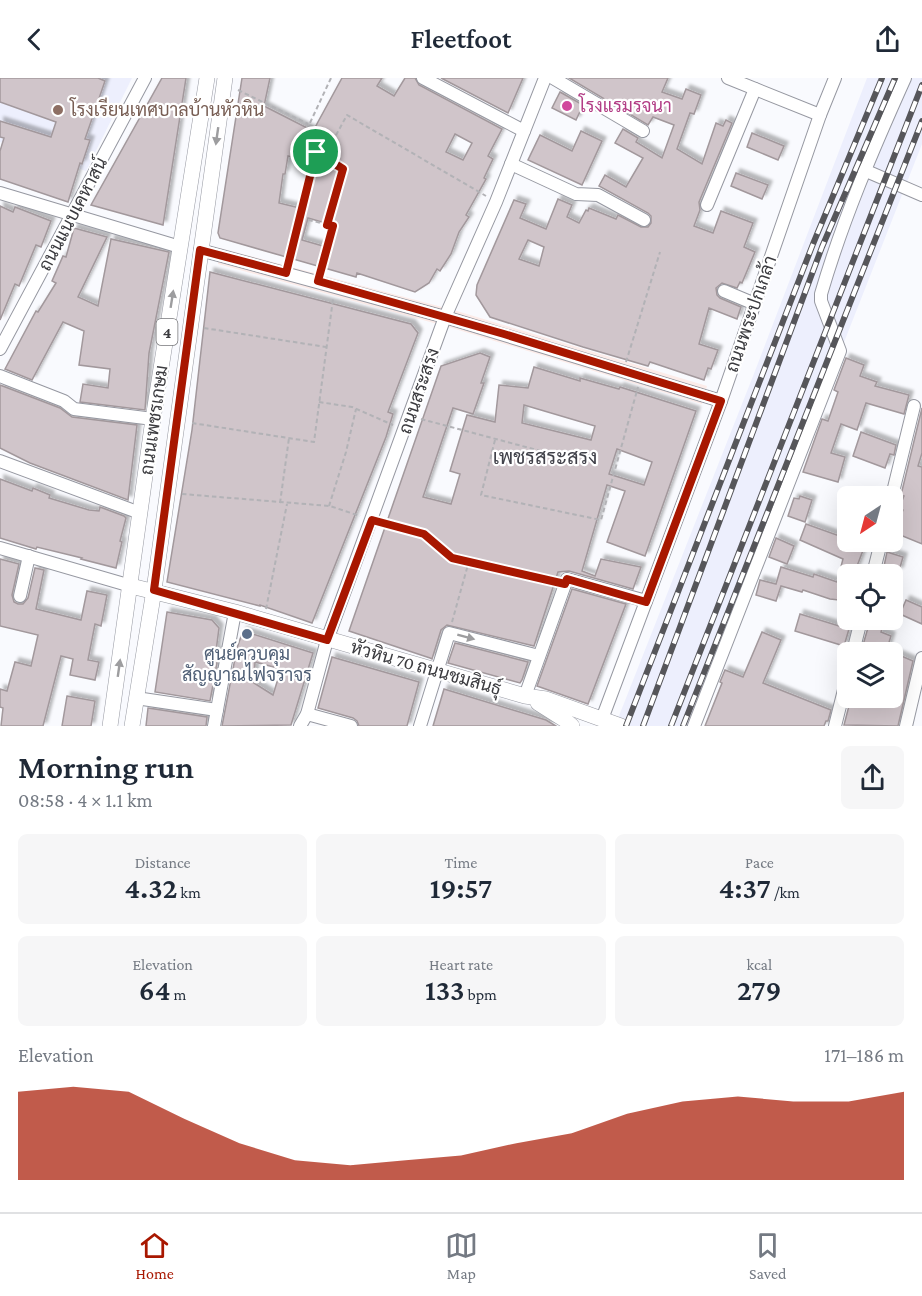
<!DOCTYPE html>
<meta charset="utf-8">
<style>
:root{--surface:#fff;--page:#f6f6f7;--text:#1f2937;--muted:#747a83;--line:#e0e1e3;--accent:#a81700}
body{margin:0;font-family:"Crimson Pro",Sarabun,serif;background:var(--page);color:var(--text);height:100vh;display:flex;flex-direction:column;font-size:22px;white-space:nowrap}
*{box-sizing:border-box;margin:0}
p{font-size:20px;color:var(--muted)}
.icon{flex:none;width:33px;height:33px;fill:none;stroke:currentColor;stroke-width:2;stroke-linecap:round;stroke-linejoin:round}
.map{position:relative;height:648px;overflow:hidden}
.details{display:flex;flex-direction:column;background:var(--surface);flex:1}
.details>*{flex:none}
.needle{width:39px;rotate:216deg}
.tools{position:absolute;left:837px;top:408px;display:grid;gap:12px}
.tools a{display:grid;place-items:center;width:66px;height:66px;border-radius:9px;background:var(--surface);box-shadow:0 6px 24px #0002;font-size:30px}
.pin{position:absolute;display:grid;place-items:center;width:51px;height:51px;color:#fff;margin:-26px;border:3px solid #fff;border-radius:50%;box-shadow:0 2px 6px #0007}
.round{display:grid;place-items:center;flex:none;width:63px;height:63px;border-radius:9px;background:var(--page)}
.head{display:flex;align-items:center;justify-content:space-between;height:102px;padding:0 18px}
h1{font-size:33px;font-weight:600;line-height:45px}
.stats{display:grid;grid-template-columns:repeat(3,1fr);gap:9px;height:102px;padding:6px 18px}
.stats div{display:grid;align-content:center;border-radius:9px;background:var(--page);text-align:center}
.stats b{font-size:30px;font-weight:600}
.stats small{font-size:16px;font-weight:400}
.stats p{font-size:16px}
.chart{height:168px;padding:12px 18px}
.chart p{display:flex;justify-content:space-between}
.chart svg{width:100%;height:108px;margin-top:6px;fill:var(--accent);opacity:.7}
header{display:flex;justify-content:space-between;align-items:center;height:78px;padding:0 18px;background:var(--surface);font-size:27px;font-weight:600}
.dock{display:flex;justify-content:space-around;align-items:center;height:84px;border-top:2px solid var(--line);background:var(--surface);font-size:16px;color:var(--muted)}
.dock a{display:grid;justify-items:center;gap:3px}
.dock .current{color:var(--accent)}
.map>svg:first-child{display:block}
</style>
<header><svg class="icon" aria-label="back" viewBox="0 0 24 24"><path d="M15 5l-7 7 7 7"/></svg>Fleetfoot<svg class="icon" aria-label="share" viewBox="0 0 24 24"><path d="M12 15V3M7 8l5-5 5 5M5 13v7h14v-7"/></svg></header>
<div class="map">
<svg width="922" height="648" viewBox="0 0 922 648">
<defs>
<filter id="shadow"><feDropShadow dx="4" dy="-4" stdDeviation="1.5" flood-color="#0004"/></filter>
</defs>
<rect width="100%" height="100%" fill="#f9fafe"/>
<polygon fill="#fcece9" points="220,170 457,233 707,308 702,326 452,250 218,186"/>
<g fill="#edeffd">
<polygon points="0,0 132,0 86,93 0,64"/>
<polygon points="867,0 922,0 922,66 693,648 615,648 755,293"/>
</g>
<g fill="#d0c5ca" stroke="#a2989c" stroke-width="1.5" fill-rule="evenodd" filter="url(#shadow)">
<polygon points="0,0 98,0 105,3 85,61 90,62 82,86 80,85 68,124 0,101 0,73 4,60 0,59 0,43 51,59 56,44 0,24"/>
<polygon points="162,0 186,0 163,147 91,127"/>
<path d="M242,0h28l-6,28 49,25 29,-53h40l-5,8 17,10 11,-18h10l4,7 83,44 -14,27 5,3 -9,19 2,1 -20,36 3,2 -10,15 -8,22 -11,17 -3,-2 -8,14 -14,9 -58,-19 -1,4 -136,-39 -2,-5zM455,56l17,9 -9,17 -17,-8zM288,78l22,6 -10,46 -21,-5 4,-29h2zM308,140l21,6 -6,22 -21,-6z"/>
<polygon points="441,0 523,0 508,35"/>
<path d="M569,0h99l-6,14 20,7 4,-10 15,6 -7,19 -4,-1 -13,36 25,15 14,-41 7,3 3,-6 6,3 -33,79 1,8 -6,16 19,7 8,-22 32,12 -9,24 11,5 -13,31 -2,-1 -3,6 -15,-5 -6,5 1,7 3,3 21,9 -4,12 -28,-11 -10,36 19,6 -7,19 -3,-1 -4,12 -54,-18 -2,4 -65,-19 -93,-30 -14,-22 1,-10 37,-85 12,4 -6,14 26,11 12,-30 14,6 -5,12 12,6 7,-13 2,1 1,-3 27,11 2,-4 23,12h7l3,-4v-7l-3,-3 -49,-27 6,-11 21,12 17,-29 -28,-15 8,-14 15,9 -2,4 26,16 12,-33 -21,-8 -5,8zM528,162l16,7 -5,19 -20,-7z"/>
<polygon points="560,14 583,27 576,42 552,30"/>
<polygon points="581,53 602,63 582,107 528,82 540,57 572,73"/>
<polygon points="752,55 784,68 778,82 747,69"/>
<polygon points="736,95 768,107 762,121 731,108"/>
<polygon points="0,128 13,134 15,129 51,143 41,169 36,167 19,208 15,206 0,242"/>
<polygon points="74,150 107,159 78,219 98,228 111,161 169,174 149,275 145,332 80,324 83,306 108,310 110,291 79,287 84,253 63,244 32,302 5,291 36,233 38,234 56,205 52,203 63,178 66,179"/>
<polygon points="210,194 411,246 418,255 388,334 393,336 386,359 312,545 260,527 260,528 167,504 192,352"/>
<path d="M480,275l10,4 -9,26h3l-11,31 -20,-6 -30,89 28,7 9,-30 -10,-3 17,-56 28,7 4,-37 29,3 6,-21 46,14v-3l39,11 1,-2 76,24 -51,145 -38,-14 18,-51 -18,-6 -25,86 13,5 6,-17 40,8 -8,22 -64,-18 -11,1 -24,74 -87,-21 -6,5 -9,29 -2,-1 -81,-27 92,-265zM524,327l71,21 -4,14 -69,-17zM617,371l35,13 -8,23 -35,-11z"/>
<polygon points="846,280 864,287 860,298 877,304 875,308 909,317 904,336 866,325 857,352 841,346 831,375 845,379 838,404 803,394 822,341 828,343 838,314 834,312"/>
<polygon points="0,307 60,330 72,339 137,347 128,422 30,385 0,370"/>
<polygon points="922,330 922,375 918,388 922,389 922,466 893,454 903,432 899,430 904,418 901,417"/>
<polygon points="861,354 896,367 894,377 890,376 885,390 853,378"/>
<polygon points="0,401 32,413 33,410 50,417 49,420 89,432 99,433 100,429 124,438 126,440 120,463 122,464 116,490 81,481 82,480 37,469 36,471 0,460"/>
<polygon points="800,418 812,422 805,444 788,438 794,420 799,421"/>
<polygon points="806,446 848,461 848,464 865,467 854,496 848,496 848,523 830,521 803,512 802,514 781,508 776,523 756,517 760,502 776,506 781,489 813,499 814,496 837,504 843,481 800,462"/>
<polygon points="776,460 794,468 787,486 769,479"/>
<polygon points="887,474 903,479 899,493 884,488"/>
<polygon points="0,481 19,486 12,517 14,524 18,526 23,526 28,520 35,490 44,492 36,531 81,542 87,513 107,517 101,548 95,546 88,582 99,584 95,602 70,597 73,581 61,578 43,648 1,648 3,630 0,629 0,611 7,613 15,584 31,588 38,557 0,548"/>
<polygon points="572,511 626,526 588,626 537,608"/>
<polygon points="906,522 922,529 922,546 900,536"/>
<polygon points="167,534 212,542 219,550 216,573 219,574 210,623 155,614"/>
<polygon points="800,536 849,551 844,568 795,553"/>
<polygon points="869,546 882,551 881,554 891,558 886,574 861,574"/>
<path d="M243,553l70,22 -22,72 -69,1 15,-78zM255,584l26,7 -8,26 -19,-12z"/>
<polygon points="762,554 781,562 763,605 831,632 828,643 826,643 824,648 705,648 722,605 720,604 725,592 743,599"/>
<polygon points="455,565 528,584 522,602 520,605 448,585"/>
<polygon points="892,574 913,583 898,648 844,647 851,620 892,620"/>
<polygon points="332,579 419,604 407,648 359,648 357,643 353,640 318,630"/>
<polygon points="444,611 546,642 556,648 433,648"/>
<polygon points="67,618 95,623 91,648 62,648"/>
<polygon points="148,630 207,639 206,648 146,648"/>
</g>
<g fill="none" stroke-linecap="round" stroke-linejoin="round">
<defs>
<g id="minor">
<polyline points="423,0 524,53"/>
<polyline points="553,0 643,53"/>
<polyline points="728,0 820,37"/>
<polyline points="511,86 576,116 598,117 644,142"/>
<polyline points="864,92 922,117"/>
<polyline points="0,115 180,169"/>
<polyline points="707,127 755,11"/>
<polyline points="200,172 445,239 721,323"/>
<polyline points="724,213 755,226"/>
<polyline points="0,271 145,0"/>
<polyline points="0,298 64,323 74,331 153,341"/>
<polyline points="0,383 140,435"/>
<polyline points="892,418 914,328"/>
<polyline points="0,470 131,508"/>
<polyline points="873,496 881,464"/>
<polyline points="20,518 29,478"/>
<polyline points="853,574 861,542"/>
<polyline points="525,618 567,501 646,523"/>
<polyline points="136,620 217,632"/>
<polyline points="307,636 351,648"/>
<polyline points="602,641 721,323 820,37 835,0"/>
<polyline points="214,648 235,534"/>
<polyline points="300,648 307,636 327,562 445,239 496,124 545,0"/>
<polyline points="420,648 449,555 539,578"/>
<path d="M694,648l146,-375 -19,-50v-7c22,-75 52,-145 84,-216"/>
<polyline points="835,648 848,596"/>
<polyline points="906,648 922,580"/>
</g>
<g id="major">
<polyline points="131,508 235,534 525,618 546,621 621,648"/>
<polyline points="538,625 565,642 572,648"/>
<polyline points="110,648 153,341 207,0"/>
<polyline points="132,648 154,512 225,0"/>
</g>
</defs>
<use href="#minor" stroke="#9698a1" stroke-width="14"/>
<use href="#major" stroke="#9698a1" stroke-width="16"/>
<g stroke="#b2b2b6" stroke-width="2" stroke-dasharray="4.5 3" stroke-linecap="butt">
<polyline points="331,0 309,47 335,59 347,37 486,118"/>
<polyline points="238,12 308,46"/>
<polyline points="316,74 343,91 327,147"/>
<polyline points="301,140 333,148 321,192"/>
<polyline points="289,183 321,53"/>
<polyline points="204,250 326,269"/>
<polyline points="626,284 660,174"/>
<polyline points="319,324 352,329 393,347"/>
<polyline points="421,341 552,376"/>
<polyline points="192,345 314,364 333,221"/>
<polyline points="495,362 481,417 601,442 638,309"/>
<polyline points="182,416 330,428 360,438"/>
<polyline points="280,425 289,360"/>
<polyline points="329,428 346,374 356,331"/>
<polyline points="383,444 424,456 452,480 552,503"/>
<polyline points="266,531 287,426"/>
<polyline points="452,544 469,483"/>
</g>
<use href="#minor" stroke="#fff" stroke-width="12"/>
<use href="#major" stroke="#fff" stroke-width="15"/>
<defs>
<g id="rail">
<polyline points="626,648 813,166 882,0"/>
<polyline points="643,648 822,169 895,0"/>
<polyline points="671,648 922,7"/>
<polyline points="683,648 922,43"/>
</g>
</defs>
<use href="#rail" stroke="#56565a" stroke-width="6"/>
<use href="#rail" stroke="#fff" stroke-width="4" stroke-dasharray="11" stroke-linecap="butt"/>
</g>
<defs><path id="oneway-solid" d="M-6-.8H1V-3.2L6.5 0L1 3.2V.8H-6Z" transform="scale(1.5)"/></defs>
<g fill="#9d9d9f">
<use href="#oneway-solid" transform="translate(217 58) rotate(98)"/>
<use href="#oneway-solid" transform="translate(172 221) rotate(-81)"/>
<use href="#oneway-solid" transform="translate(466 559) rotate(15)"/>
<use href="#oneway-solid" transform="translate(119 590) rotate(-82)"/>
</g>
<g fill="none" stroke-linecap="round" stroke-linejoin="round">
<defs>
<polygon id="route" points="316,74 343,91 327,147 333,148 318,203 504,256 721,323 646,524 567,501 565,506 452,480 424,456 372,442 327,562 154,512 200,172 286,195"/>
</defs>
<use href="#route" stroke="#fff" stroke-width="12"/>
<use href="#route" stroke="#a81700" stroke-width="8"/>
</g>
<circle fill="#d1479c" stroke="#fff" stroke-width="2" cx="567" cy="28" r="6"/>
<circle fill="#8d6e63" stroke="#fff" stroke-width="2" cx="58" cy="32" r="6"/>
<circle fill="#5c6f8a" stroke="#fff" stroke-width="2" cx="247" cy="556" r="6"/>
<g text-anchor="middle" stroke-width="4.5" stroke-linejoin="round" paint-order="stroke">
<rect fill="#fff" stroke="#767679" stroke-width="1.5" x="156.5" y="241" width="21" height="26" rx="4.5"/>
<g font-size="16" font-weight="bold" fill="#3b3b3f">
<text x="167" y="260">4</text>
</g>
<g font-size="18" fill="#b23c85" stroke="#fff" text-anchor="start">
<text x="579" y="34">โรงแรมรจนา</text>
</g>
<g font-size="18" fill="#785e54" stroke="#fff" text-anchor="start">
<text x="70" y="38">โรงเรียนเทศบาลบ้านหัวหิน</text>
</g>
<g font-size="18" fill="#3b3b3f" stroke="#fff">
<text transform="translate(73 136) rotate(-62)" y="6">ถนนแนบเคหาสน์</text>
<text transform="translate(751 236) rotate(-71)" y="6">ถนนพระปกเกล้า</text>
<text transform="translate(419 313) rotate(-71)" y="6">ถนนสระสรง</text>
<text transform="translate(154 342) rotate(-82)" y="6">ถนนเพชรเกษม</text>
<text transform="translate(426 590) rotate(16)" y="6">หัวหิน 70 ถนนชมสินธุ์</text>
</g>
<g font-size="18" fill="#4e5e75" stroke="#fff">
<text x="247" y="582">ศูนย์ควบคุม<tspan x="247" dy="21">สัญญาณไฟจราจร</tspan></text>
</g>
<g font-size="20" fill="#404149" stroke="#fff">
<text x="545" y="386">เพชรสระสรง</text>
</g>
</g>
</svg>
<div class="tools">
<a><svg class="needle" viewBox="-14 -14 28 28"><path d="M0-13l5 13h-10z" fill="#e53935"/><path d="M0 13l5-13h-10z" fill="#747a83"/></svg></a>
<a><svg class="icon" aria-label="locate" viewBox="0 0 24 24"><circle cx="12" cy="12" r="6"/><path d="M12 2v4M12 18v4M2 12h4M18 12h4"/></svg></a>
<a><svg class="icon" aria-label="layers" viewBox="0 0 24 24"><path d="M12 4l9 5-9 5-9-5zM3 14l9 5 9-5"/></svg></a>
</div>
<div class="pin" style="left:316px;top:74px;background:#1e9e55"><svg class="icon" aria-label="arrive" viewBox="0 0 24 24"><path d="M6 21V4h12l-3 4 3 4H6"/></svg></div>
</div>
<section class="details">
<div class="head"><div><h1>Morning run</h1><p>08:58 · 4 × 1.1 km</p></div><a class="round"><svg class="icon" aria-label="share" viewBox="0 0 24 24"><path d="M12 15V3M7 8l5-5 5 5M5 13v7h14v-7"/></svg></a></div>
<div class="stats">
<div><p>Distance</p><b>4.32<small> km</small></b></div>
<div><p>Time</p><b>19:57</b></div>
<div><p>Pace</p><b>4:37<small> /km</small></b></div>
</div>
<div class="stats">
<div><p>Elevation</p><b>64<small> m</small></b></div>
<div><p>Heart rate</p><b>133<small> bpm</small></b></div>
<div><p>kcal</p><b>279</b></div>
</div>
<div class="chart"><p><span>Elevation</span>171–186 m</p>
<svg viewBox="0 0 160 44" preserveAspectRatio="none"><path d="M0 44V8L10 6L20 8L30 19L40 29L50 36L60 38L70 36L80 34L90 29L100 25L110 17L120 12L130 10L140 12L150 12L160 8V44z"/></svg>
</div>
</section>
<nav class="dock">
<a class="current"><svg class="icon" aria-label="home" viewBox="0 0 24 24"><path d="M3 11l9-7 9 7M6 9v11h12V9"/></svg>Home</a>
<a><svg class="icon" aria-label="map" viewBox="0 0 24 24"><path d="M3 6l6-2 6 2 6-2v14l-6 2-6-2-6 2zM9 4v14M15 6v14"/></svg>Map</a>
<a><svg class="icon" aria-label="saved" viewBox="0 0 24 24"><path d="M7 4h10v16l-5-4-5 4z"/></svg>Saved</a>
</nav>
